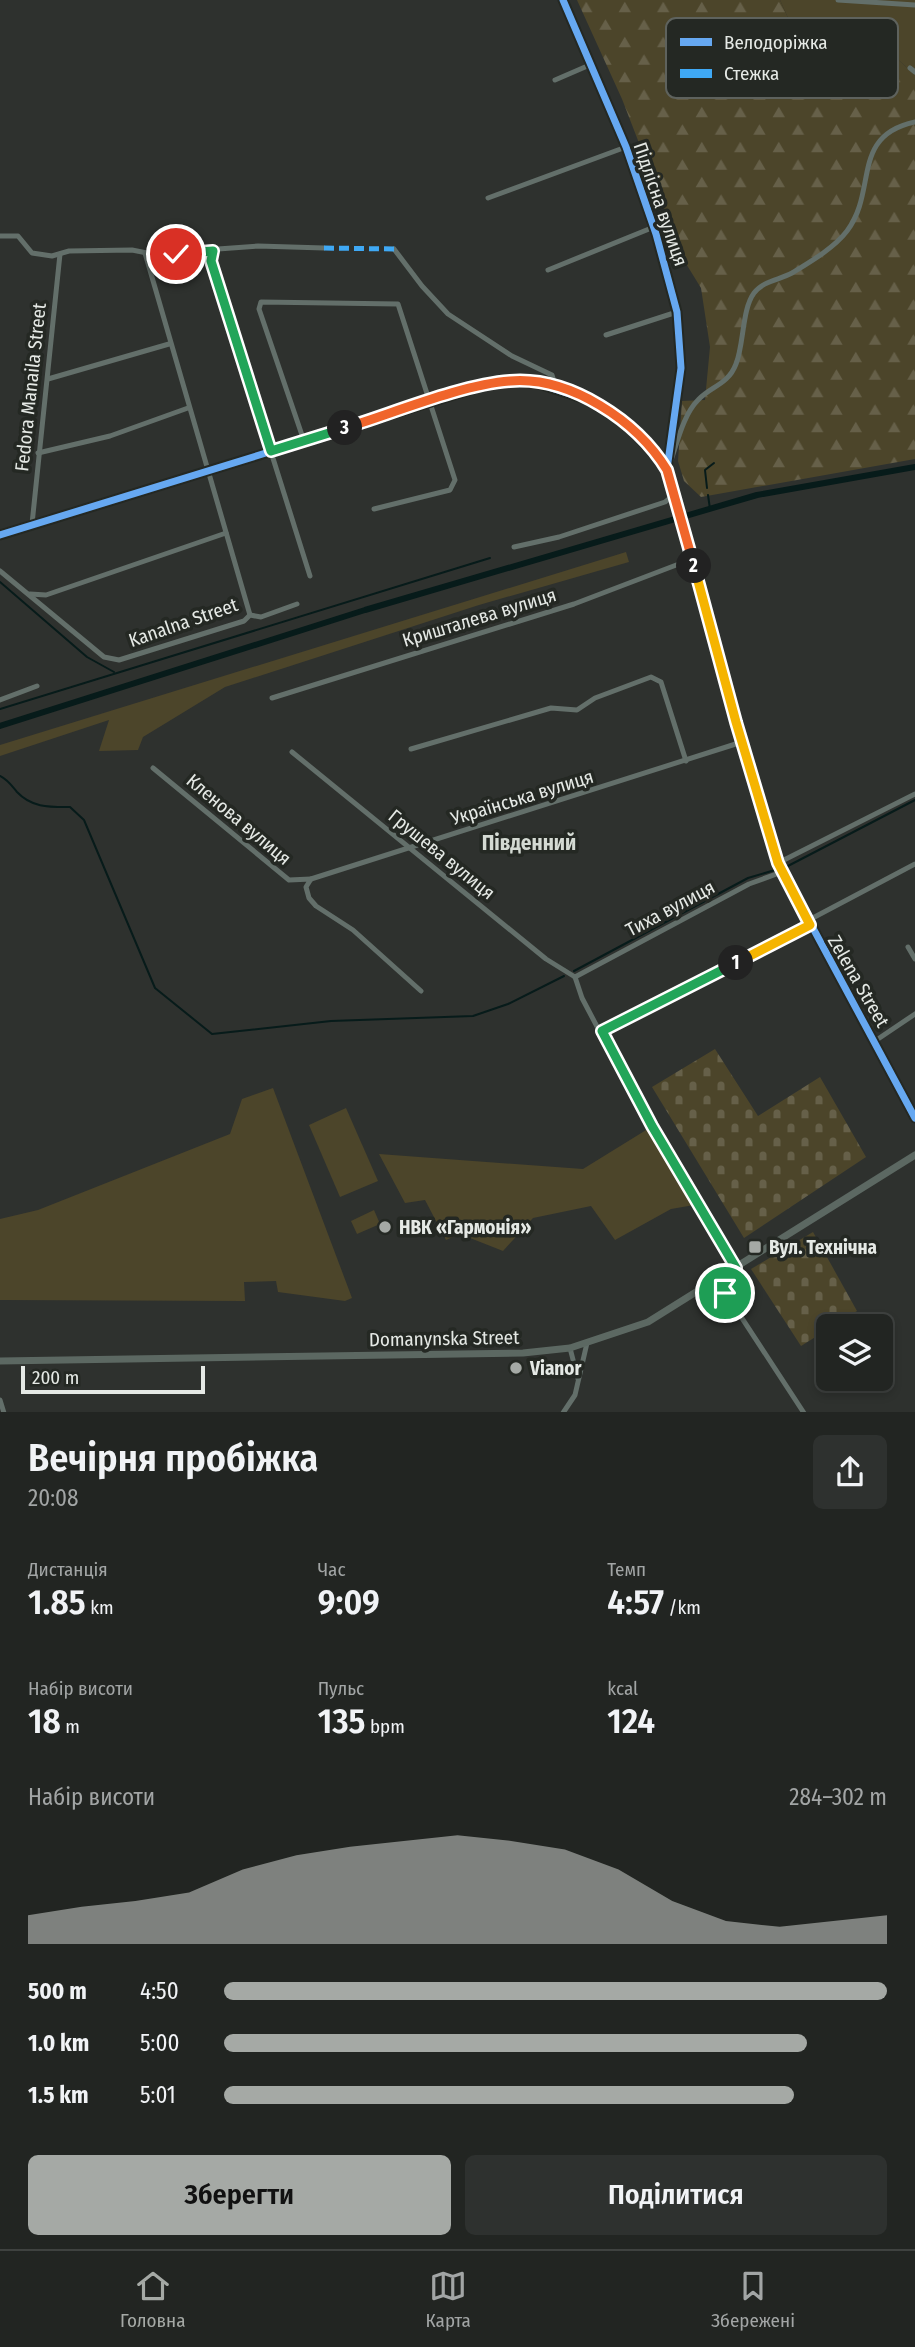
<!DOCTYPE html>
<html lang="uk">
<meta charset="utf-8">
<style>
:root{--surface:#222522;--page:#2e312f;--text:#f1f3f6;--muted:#a2a5a5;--line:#3f4240;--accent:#a5a9a5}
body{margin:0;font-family:"Fira Sans Condensed",sans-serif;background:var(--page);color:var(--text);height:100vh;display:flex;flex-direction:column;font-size:26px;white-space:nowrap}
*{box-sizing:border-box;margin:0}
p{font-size:23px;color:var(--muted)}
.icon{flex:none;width:38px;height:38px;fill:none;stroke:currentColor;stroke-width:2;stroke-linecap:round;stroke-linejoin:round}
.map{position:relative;height:1412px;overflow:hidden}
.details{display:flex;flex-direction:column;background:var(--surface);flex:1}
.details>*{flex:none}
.controls{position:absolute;left:816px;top:1314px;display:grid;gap:14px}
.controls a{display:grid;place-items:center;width:77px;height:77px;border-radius:10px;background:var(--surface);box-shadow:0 4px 10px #0003,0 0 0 2px var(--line);font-size:35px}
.scale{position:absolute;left:21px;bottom:18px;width:184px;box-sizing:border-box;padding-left:7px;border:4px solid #e5e9e5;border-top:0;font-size:19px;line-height:24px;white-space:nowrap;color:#e5e9e5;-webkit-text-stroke:5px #242823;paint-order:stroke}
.pin{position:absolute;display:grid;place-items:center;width:60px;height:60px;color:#fff;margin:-30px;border:4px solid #fff;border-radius:50%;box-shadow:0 2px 7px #0007}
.km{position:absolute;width:35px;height:35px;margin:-18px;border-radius:50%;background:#222;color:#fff;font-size:19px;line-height:35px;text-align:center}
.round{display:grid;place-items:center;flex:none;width:74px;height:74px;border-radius:10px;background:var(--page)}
.summary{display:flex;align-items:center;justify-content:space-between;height:119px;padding:0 28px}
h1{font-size:38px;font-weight:600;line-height:52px}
.stats{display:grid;grid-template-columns:repeat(3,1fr);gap:10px;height:119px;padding:7px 28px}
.stats div{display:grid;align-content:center}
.stats b{font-size:35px;font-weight:600}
.stats small{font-size:19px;font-weight:400}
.stats p{font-size:19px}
.chart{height:196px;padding:14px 28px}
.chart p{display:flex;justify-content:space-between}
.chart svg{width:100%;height:126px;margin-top:7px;fill:var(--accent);opacity:.7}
.primary-button{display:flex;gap:14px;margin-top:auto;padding:14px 28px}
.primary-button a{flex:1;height:80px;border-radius:10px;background:var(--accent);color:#111;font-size:28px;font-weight:600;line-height:80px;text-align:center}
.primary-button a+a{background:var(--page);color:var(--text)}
ul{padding:0 28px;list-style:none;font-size:23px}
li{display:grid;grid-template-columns:112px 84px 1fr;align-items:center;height:52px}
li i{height:18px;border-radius:9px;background:var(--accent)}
.menu{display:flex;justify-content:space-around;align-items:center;height:98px;border-top:2px solid var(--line);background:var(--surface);font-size:19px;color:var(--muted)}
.menu a{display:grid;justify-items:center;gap:4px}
.menu .current{color:var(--accent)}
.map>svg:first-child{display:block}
</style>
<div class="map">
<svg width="915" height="1413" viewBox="0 0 915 1413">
<defs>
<pattern id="forest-firs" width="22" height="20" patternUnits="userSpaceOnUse" patternTransform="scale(1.75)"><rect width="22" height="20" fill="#4c452a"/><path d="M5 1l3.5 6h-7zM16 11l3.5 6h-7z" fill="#666049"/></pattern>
<pattern id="cemetery-stones" width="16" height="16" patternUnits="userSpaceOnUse" patternTransform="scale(1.75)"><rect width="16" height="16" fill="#4c452a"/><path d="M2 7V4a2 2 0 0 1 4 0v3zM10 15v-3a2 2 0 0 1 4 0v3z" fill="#666049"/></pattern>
</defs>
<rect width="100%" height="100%" fill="#2e312e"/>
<g fill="#4c452a">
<polygon points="780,0 915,0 915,75 882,45 796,36"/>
<polygon points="626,552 629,562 479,605 225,687 143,737 138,750 99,751 109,720 0,756 0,745"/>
<polygon points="273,1088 352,1298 345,1301 278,1292 276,1281 244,1282 245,1301 0,1300 0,1219 38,1210 230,1134 242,1099"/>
<polygon points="346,1108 378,1181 340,1197 309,1125"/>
<polygon points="651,1127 694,1205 671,1209 615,1240 591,1206 533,1218 503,1251 460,1234 446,1240 425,1200 405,1203 379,1154 583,1169"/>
<polygon points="374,1210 380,1224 357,1234 351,1221"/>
</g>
<polygon fill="url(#forest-firs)" points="577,0 780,0 796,36 882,45 915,75 915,459 701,497 684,481 678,461 682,401 705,400 710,347 701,288 685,262 622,99"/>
<g fill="url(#cemetery-stones)">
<polygon points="715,1049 758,1116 820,1077 866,1157 744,1238 652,1087"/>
<polygon points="813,1232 857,1311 801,1346 751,1269"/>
</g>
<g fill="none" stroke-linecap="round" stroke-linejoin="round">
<g stroke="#071b1a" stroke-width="2">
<polyline points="707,488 705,470 714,463"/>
<polyline points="708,495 710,509"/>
<polyline points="0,582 87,657 114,672"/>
<polyline points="0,709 490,558"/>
<path d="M0,776c8,4 11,9 17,16 15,16 33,15 53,15l14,13 71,168 57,46 119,-13 142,-5 35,-12 56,-28"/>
<polyline points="786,867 915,800"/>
<polyline points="574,971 748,878 775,870"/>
</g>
<polyline stroke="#071b1a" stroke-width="6" points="0,726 365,610 757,495 915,467"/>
<g stroke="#636f6a" stroke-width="5">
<polyline points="563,0 626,147 656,234 677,312 681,368 667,469"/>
<polyline points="838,0 915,5"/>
<polyline points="910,68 915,72"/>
<polyline points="555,80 592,64"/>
<polyline points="488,198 626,147"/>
<polyline points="0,236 18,236 32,253 52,256 69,251 132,250 162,256 201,255 218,249 258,246 324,248"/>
<polyline points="394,249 422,286 448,314 512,356 552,375 556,388"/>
<polyline points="213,251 211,261 310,576"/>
<polyline points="145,253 250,615"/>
<polyline points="548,270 654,227"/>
<polyline points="606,335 677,312"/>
<polyline points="48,379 169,344"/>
<polyline points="304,441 259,309 261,302 398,304 455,480 450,490 374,509"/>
<polyline points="38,453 110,436 188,408"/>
<path d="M670,463c7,-19 13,-48 28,-63 13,-14 30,-15 38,-36 8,-20 6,-55 18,-71 9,-12 25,-13 38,-20 18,-11 42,-25 55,-42 31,-41 3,-95 68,-109"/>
<polyline points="32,524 60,254"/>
<polyline points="514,547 559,537 665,502 673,496"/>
<polyline points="0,571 104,657 119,660 244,621 250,615 261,617 297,604"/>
<polyline points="30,594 46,595 226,533"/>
<polyline points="272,698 574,604 692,559"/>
<polyline points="0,700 37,686"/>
<polyline points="411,749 551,708 577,710 595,698 651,677 661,682 686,761"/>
<polyline points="292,752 546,959 575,977"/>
<polyline points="153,768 289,880 311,879 306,887 309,898 316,906 353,930 421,991"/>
<polyline points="778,863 915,794"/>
<polyline points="311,879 742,742"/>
<polyline points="807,921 915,864"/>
<polyline points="908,947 915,959"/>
<polyline points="575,977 582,998 612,1055 736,1268"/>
<polyline points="575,977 749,884 782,872"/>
<polyline points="602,1031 810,925"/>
<polyline points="875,1041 915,1014"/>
<polyline points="717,1280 804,1413"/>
<polyline points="570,1348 578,1379"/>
<polyline points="0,1400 4,1413"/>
<polyline points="563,1413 575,1395 587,1343"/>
</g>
<polyline stroke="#636f6a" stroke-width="6" points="0,535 493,383 510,380 539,384 588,400 629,426 667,469 736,722 778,863 915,1118"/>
<polyline stroke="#5c6862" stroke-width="7" points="0,1361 523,1353 570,1348 648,1322 915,1155"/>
<polyline stroke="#3fa9f5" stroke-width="5" stroke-dasharray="10 5" stroke-linecap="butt" points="324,248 394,249"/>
<defs>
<g id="cycleway">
<polyline points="563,0 626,147 656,234 677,312 681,368 667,469"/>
<polyline points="0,535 493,383 510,380 539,384 588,400 629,426 667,469 736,722 778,863 915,1118"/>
</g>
</defs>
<use href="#cycleway" stroke="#242823" stroke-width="11"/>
<use href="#cycleway" stroke="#66a8f1" stroke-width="7"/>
</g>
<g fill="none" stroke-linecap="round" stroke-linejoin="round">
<defs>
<polyline id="split-1" points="725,1293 717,1280 736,1268 652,1126 602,1031 736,963"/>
<polyline id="split-2" points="694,566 736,722 778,863 810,925 736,963"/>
<path id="split-3" d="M345,428c46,-14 118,-44 165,-47 60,-5 127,40 157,89l27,96"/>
<polyline id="split-4" points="176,254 213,251 211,261 271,451 345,428"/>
</defs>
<use href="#split-1" stroke="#fff" stroke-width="14"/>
<use href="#split-2" stroke="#fff" stroke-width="14"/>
<use href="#split-3" stroke="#fff" stroke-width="14"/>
<use href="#split-4" stroke="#fff" stroke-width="14"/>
<use href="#split-1" stroke="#22a559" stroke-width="9"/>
<use href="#split-2" stroke="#f5b400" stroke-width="9"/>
<use href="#split-3" stroke="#f0652b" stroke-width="9"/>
<use href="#split-4" stroke="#22a559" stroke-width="9"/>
</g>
<g fill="#a5a9a5" stroke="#242823" stroke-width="2.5">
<circle cx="385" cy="1227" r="7"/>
<rect x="748" y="1240" width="14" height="14" rx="3.5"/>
<circle cx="516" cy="1368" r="7"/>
</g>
<g text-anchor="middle" stroke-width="7" stroke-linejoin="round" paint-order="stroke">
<g font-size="19" fill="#e5e9e5" stroke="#242823">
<text transform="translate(661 204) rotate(71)" y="7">Підлісна вулиця</text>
<text transform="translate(30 387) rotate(-84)" y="7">Fedora Manaila Street</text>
<text transform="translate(479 617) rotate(-17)" y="7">Кришталева вулиця</text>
<text transform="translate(183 622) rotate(-19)" y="7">Kanalna Street</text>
<text transform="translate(522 797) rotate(-17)" y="7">Українська вулиця</text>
<text transform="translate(239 819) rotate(40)" y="7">Кленова вулиця</text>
<text transform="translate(442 854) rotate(39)" y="7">Грушева вулиця</text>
<text transform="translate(670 908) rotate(-28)" y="7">Тиха вулиця</text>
<text transform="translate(859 981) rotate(60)" y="7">Zelena Street</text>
<text transform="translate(444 1338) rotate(-1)" y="7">Domanynska Street</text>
</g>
<g font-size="19" font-weight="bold" fill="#e5e9e5" stroke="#242823" text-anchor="start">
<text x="399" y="1234">НВК «Гармонія»</text>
<text x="769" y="1254">Вул. Технічна</text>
<text x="530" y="1375">Vianor</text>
</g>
<g font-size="21" font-weight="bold" fill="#d4dad3" stroke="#242823">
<text x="529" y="850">Південний</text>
</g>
</g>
<rect x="666" y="18" width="232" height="80" rx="10" fill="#242823" stroke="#5e625d" stroke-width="2"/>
<rect x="680" y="38" width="32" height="8" fill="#66a8f1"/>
<rect x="680" y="69" width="32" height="9" fill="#3fa9f5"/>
<g font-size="19" fill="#e5e9e5">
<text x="724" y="49">Велодоріжка</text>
<text x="724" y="80">Стежка</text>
</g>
</svg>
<div class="controls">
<a><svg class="icon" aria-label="layers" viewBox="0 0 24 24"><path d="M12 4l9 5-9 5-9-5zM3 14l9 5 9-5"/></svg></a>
</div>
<div class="scale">200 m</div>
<div class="pin" style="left:725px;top:1293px;background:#1e9e55"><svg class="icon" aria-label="arrive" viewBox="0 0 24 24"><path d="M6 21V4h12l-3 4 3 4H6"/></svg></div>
<div class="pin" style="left:176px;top:254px;background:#d93025"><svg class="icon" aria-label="check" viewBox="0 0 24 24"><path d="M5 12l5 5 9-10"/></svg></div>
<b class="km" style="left:736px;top:963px">1</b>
<b class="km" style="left:694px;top:566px">2</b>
<b class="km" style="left:345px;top:428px">3</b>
</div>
<section class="details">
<div class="summary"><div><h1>Вечірня пробіжка</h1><p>20:08</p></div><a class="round"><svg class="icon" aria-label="share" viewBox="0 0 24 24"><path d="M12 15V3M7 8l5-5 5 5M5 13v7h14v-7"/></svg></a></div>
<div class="stats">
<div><p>Дистанція</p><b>1.85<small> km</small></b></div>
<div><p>Час</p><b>9:09</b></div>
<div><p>Темп</p><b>4:57<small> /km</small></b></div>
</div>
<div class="stats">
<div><p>Набір висоти</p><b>18<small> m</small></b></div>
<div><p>Пульс</p><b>135<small> bpm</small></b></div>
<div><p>kcal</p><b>124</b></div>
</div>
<div class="chart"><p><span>Набір висоти</span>284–302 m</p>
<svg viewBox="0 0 160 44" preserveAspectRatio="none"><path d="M0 44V34L10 31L20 29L30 26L40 18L50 13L60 10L70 8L80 6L90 8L100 11L110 18L120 29L130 36L140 38L150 36L160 34V44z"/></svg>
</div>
<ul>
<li><b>500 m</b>4:50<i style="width:100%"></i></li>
<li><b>1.0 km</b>5:00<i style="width:88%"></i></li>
<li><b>1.5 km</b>5:01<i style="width:86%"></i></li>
</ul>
<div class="primary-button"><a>Зберегти</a><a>Поділитися</a></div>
</section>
<nav class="menu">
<a class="current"><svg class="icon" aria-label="home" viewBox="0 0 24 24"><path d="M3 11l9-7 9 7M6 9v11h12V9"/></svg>Головна</a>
<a><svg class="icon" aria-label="map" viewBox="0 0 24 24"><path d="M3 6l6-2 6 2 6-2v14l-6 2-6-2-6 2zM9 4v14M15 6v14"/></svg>Карта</a>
<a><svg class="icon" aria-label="saved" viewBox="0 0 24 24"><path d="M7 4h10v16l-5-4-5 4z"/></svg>Збережені</a>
</nav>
